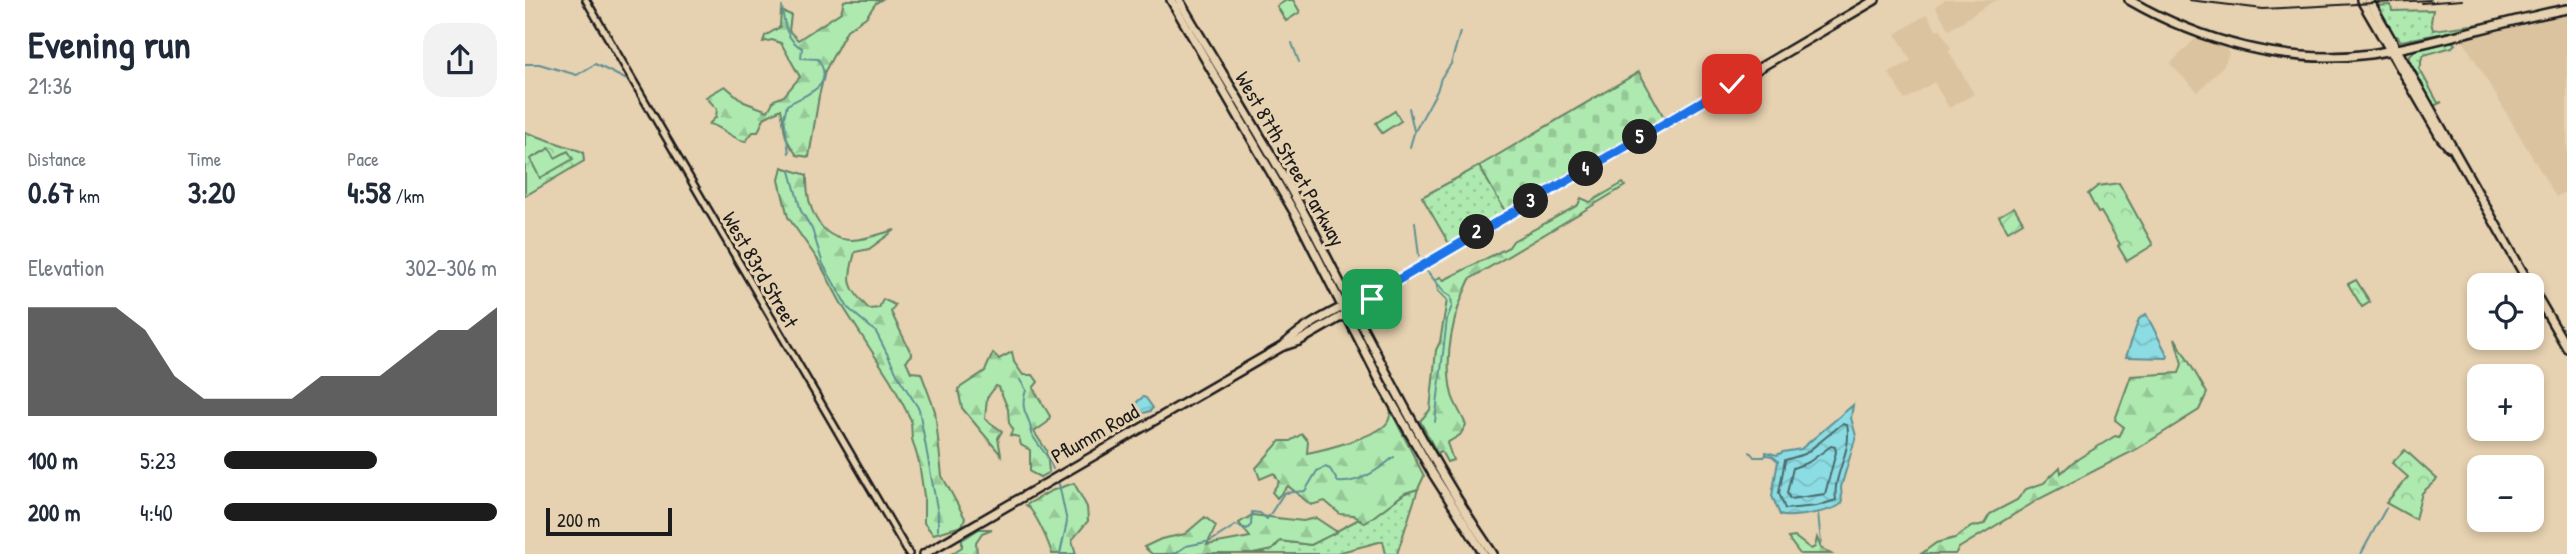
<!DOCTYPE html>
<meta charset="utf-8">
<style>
:root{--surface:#fff;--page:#f2f2f3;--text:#1f2937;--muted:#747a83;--accent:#1c1c1c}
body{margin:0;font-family:"Patrick Hand",sans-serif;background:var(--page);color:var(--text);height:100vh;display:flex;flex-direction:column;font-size:26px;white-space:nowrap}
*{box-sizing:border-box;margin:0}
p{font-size:23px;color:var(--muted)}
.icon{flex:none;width:38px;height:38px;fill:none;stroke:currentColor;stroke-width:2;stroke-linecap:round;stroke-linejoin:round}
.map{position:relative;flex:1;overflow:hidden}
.side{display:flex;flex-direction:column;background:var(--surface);width:525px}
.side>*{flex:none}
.tools{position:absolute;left:1942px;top:273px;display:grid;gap:14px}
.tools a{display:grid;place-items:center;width:77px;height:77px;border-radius:14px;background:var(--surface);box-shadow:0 4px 10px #0003;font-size:35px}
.scale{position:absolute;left:21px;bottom:18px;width:126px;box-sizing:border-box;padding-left:7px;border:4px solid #1c1c1c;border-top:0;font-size:19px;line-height:24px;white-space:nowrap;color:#1c1c1c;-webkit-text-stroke:5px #e6d1b0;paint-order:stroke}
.pin{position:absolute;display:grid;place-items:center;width:60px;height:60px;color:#fff;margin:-30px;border-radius:14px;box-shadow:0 4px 10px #0006}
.km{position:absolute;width:35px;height:35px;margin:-18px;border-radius:50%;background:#222;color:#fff;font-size:19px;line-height:35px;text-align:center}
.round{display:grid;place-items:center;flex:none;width:74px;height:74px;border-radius:21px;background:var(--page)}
.overview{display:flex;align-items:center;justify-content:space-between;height:119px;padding:0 28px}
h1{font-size:38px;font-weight:700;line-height:52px}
.stats{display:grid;grid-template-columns:repeat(3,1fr);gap:10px;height:119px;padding:7px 28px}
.stats div{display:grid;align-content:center}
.stats b{font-size:30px;font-weight:700}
.stats small{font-size:19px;font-weight:400}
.stats p{font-size:19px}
.chart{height:196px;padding:14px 28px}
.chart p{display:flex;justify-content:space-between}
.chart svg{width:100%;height:126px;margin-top:7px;fill:var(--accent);opacity:.7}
ul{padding:0 28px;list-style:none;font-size:23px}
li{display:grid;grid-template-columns:112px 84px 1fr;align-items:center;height:52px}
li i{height:18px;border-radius:9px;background:var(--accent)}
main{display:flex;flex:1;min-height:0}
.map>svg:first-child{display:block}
</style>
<main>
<section class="side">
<div class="overview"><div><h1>Evening run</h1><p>21:36</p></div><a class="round"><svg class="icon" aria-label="share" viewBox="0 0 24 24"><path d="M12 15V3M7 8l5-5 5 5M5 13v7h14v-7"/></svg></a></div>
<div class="stats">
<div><p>Distance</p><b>0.67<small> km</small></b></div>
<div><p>Time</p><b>3:20</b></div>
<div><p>Pace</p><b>4:58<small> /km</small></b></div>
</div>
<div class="chart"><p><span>Elevation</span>302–306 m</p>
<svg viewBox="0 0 160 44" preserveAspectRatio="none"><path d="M0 44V6L10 6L20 6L30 6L40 14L50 30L60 38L70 38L80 38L90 38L100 30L110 30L120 30L130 22L140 14L150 14L160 6V44z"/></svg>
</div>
<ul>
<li><b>100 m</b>5:23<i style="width:56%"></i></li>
<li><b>200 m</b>4:40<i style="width:100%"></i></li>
</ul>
</section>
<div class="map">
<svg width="2042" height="554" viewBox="0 0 2042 554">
<defs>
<pattern id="grass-dots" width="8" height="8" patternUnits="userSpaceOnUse" patternTransform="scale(1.75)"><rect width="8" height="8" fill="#aeeaaf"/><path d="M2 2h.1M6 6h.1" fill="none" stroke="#95c896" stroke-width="1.8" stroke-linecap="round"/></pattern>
<pattern id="forest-firs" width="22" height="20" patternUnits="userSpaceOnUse" patternTransform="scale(1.75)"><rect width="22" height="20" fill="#aeeaaf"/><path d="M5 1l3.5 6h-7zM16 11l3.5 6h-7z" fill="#95c896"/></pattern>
<pattern id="cemetery-stones" width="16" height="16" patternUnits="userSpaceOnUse" patternTransform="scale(1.75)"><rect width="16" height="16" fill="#aeeaaf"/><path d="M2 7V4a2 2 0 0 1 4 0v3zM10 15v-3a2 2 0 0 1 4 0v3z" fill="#95c896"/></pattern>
<pattern id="park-crowns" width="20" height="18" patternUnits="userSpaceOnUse" patternTransform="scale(1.75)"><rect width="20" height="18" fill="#aeeaaf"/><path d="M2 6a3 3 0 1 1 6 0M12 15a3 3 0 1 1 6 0" fill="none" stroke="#95c896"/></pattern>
<pattern id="garden-furrows" width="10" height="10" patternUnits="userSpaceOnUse" patternTransform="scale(1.75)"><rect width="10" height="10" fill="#aeeaaf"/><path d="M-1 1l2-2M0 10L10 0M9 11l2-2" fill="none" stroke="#95c896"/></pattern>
<pattern id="water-waves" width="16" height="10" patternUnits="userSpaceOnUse" patternTransform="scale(1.75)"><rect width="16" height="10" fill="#8cdde3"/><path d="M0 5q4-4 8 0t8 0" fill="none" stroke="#78bdc2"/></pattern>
</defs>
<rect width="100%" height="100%" fill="#e6d1b0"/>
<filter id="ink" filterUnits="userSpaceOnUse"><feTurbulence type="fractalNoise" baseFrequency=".0143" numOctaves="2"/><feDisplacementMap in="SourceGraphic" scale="14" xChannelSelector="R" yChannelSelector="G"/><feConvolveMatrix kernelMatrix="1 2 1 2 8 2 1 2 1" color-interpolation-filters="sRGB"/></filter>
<g filter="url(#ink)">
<g fill="#dbc39f">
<polygon points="1420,0 1476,0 1469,1 1424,30 1410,6"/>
<polygon points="1402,14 1411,30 1415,29 1426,48 1423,50 1449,94 1424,108 1409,82 1380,100 1364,73 1386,61 1371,34"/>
<polygon points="2042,14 2042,191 2031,197 1938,40"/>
<polygon points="1673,36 1700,46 1704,54 1699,65 1673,92 1645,64"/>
</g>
<g fill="url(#grass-dots)" stroke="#658366" stroke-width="2">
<polygon points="1866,5 1867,11 1908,10 1906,22 1908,30 1955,24 1951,27 1876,41 1872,36 1868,36 1851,6"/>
<polygon points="1926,41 1930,44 1927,47 1899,55 1896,60 1896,66 1894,68 1913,103 1917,102 1909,106 1885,62 1885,55 1891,50"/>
<polygon points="954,166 981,212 927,243 923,242 897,197"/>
<polygon points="893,489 872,554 861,554 858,541 808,554 728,554 747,550 755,541 786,545 834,519 840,522 880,493"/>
</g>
<g fill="url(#forest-firs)" stroke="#658366" stroke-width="2">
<path d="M322,0h34l-5,3 -10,14 -19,13 -22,41 -6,25 -10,61 -12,-2c-16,-20 -11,-24 -16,-46l-17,9 -6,14h-5l-7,9c-14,-1 -22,-14 -37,-17l7,-7 1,-8 -11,-12 19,-11 19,16 24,9 6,-11 10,-4 16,-19 -19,-34 -9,-3 -9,2 2,-6 15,-9 1,-16 10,4 -2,16 9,9 43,-28 3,-11z"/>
<path d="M257,167l25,8c-1,29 10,65 45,65 14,0 30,-7 43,-10l-26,19 -14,3c-8,31 -8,34 14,57l10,-1 4,-9 12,6 -4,7 21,43 -6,6 5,11 10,1 14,38 7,65 23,42 -3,8 -29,8 -9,-11v-27l-5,-34 -7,-23 -1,-19 -20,-39 -49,-76 -24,-45 -30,-43 -9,-37z"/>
<path d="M1098,183l2,3 -155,93c-17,35 -27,77 -18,116 3,10 10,20 14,30l-6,10 -13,8 6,17 -6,2 -6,-11 -4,2 -17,-32 10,-11 6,-60 4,-8 7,-42 -9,-9 -2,-11 4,-3 4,3 65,-33 4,-6 65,-36 3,-7 9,4z"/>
<polygon points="1650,338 1682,393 1674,410 1612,449 1516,498 1434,548 1430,554 1396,554 1411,543 1430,538 1446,527 1459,524 1465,514 1492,500 1501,489 1519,483 1535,467 1536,473 1548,462 1590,436 1594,437 1599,427 1590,420 1606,376 1654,373 1657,364"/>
<polygon points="487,352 489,362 498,375 508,375 513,382 508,388 525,416 523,422 509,432 522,451 524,472 515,477 505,472 505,450 496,445 494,437 485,435 488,429 484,423 483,409 474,387 471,386 462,398 460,419 477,431 473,438 476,455 437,408 433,389 460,371 468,353 474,359"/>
<path d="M866,411l33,65 -6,13 -13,4 -40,30 -12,-8 -13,-1 -15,-13 -14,4 -23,-19 -11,12 -5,-6 7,-10 -5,-9 -14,6 -4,-11 24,-27h10l12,-7 6,7 -1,12c16,-3 71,-17 80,-30 3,-4 3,-8 4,-12z"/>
<path d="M549,483l13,24 1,14 -16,19 4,14h-24c-3,-11 -17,-43 -26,-49l25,-14z"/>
<polygon points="727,515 778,521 791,518 812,532 786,545 755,541 747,550 728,554 627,554 619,547 636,539 660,534 680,517 691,526 682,545 725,537 714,523"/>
<polygon points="454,529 467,529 457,533 451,542 452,554 426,554 437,547 437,540"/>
<polygon points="1270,537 1286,549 1290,547 1292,538 1296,548 1306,554 1275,554 1263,538"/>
</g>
<polygon fill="url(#cemetery-stones)" stroke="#658366" stroke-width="2" points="1114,72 1140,119 980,211 954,166"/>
<g fill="url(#park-crowns)" stroke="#658366" stroke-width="2">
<polygon points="762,0 768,0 775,12 761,21 752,6"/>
<polygon points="0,132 58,152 59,161 0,196"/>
<polygon points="1594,183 1628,245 1602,261 1593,246 1595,244 1576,212 1573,213 1563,194 1573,186"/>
<polygon points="1831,280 1845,302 1837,307 1823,284"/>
<polygon points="1880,450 1912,479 1897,493 1890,519 1861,503 1883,477 1867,463"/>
</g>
<polygon fill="url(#garden-furrows)" stroke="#658366" stroke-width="2" points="1489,207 1498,222 1483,231 1474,216"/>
<g fill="#aeeaaf" stroke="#658366" stroke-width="2">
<polygon points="870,111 876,121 857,133 851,123"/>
<polygon points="25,148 30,158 43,151 48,159 15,178 5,159"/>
</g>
<g fill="url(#water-waves)" stroke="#5f9093" stroke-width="2">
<polygon points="1621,314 1643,356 1642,358 1601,357 1614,319"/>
<polygon points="618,397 621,398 628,408 625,411 612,415 609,409 613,401"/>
<path d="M1328,405l-2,13 5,18 -15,51 1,16c-6,8 -53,16 -62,12l-8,-19 6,-35 -6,-5 -6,-1v-3l11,3 6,-3 18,-3z"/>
</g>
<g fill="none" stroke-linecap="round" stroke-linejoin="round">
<g stroke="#49696c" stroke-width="2">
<path d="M1317,424l5,1c6,26 -15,50 -11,75l-19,6 -32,3 -6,-16 6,-33 20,-6z"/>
<polygon points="1306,446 1310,447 1311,452 1300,494 1265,499 1262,493 1268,468 1284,462"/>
</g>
<g stroke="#5f9093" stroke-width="2">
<path d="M257,7c2,17 4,33 20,41l-1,10 17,1c18,28 -10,34 -31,46l-3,12 5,36"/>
<polyline points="767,43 774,62"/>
<polyline points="0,64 14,64 52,75 70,64 104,81"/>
<polyline points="884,108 889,131"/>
<polyline points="885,147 889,133 912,91 916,78 926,64 935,32"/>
<polyline points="265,171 276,211 287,229 298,264 323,308 351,332 376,381 394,409 413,514 413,530"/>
<polyline points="890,222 894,256"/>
<polyline points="902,271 920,293 926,297 927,306 922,319 910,422"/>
<path d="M495,380l6,10c-8,25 6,25 5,44l18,25 4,10"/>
<polyline points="1225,452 1229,457 1239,457 1241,455"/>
<polyline points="534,484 542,522 535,554"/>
<polyline points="1293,513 1296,543"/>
<path d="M645,554l6,-1 10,-7 25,-5 25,-16 11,4 4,-4 1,-13 8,1 7,6 17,-26 21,-2 12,-20 8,-4 5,2 8,13c21,2 40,-12 56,-25"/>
<polyline points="1836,554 1861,508"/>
</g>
<defs>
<polyline id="minor" points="61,0 384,554"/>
<g id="major">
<polyline points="646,0 772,217 857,385 908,474 959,554"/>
<path d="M654,0c45,78 95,154 136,234 56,109 109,219 178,320"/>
<path d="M1604,0c71,41 158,66 241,54 66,-10 131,-33 197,-45"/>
<polyline points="1836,0 1916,138 1924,147"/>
<polyline points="1844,0 2005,285"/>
<polyline points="2007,288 2042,348"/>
<polyline points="759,346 774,341 847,299 851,293"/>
<path d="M399,554l359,-208c21,-22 62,-40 89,-54l4,1 499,-293"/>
</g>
</defs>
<use href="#minor" stroke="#1c1c1c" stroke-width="10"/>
<use href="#major" stroke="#1c1c1c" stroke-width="12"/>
<use href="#minor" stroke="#e6d1b0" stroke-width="5"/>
<use href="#major" stroke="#e6d1b0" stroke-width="7"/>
<g stroke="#1c1c1c" stroke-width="2">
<polyline points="1664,0 1738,9 1905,0"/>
<polyline points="1896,3 1937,0"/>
</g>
</g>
</g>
<g fill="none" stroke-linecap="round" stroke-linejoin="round" filter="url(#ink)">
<defs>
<polyline id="route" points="847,299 851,293 1207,84"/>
</defs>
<use href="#route" stroke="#fff" stroke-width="14"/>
<use href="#route" stroke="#1a73e8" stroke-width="9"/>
</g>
<g text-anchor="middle" stroke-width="6" stroke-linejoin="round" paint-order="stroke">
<g font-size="21" fill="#1c1c1c" stroke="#e6d1b0">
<text transform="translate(765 159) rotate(60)" y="7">West 87th Street Parkway</text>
<text transform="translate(235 270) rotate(60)" y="7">West 83rd Street</text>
<text transform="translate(570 434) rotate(-30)" y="7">Pflumm Road</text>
</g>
</g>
</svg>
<div class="tools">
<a><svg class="icon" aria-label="locate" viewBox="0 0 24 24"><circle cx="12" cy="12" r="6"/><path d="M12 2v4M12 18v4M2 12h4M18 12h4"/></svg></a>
<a>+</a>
<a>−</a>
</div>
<div class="scale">200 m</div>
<div class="pin" style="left:847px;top:299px;background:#1e9e55"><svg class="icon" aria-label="arrive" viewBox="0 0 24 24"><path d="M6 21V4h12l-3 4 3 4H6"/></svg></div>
<div class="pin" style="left:1207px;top:84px;background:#d93025"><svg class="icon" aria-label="check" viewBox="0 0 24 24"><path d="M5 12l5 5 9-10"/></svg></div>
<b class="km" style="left:952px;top:232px">2</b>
<b class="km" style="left:1006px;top:201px">3</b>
<b class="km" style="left:1061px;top:169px">4</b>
<b class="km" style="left:1115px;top:137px">5</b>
</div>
</main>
